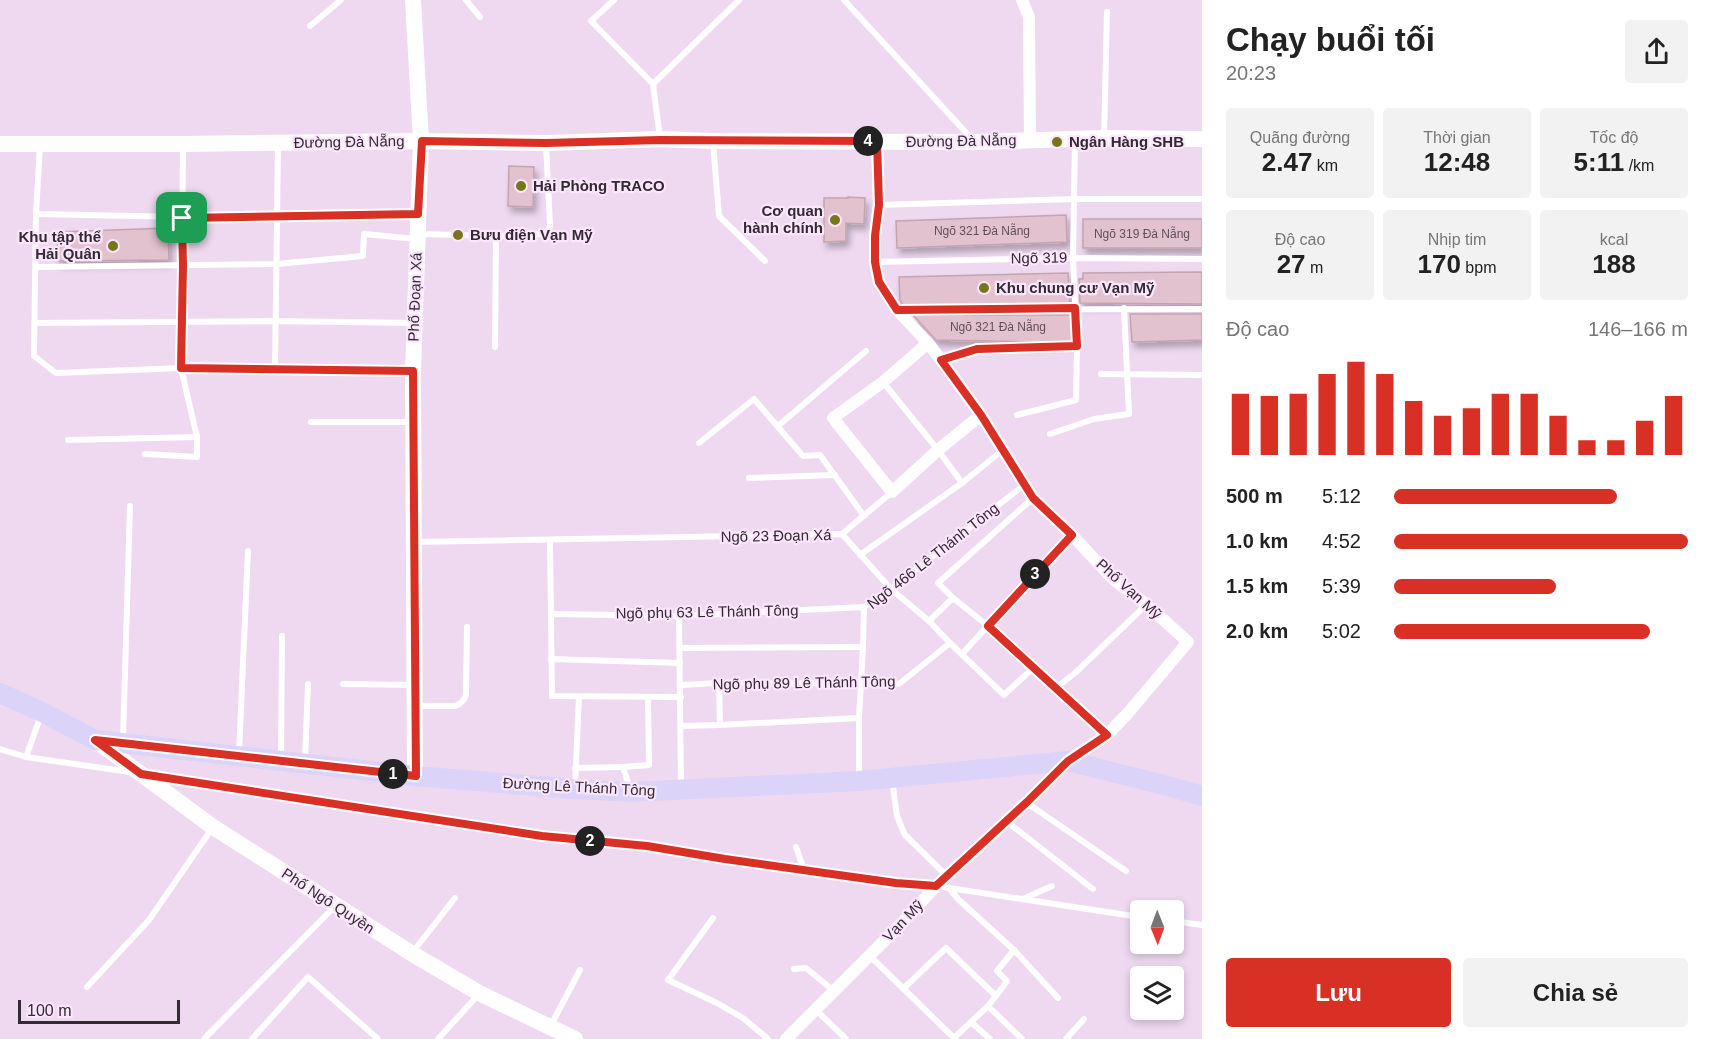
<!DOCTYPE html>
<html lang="vi">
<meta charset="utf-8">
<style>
:root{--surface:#fff;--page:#f2f2f2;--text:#222;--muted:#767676;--accent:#d93025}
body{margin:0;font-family:Helvetica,sans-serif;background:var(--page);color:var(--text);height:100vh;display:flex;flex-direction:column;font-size:22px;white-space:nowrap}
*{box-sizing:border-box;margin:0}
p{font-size:20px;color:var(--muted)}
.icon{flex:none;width:33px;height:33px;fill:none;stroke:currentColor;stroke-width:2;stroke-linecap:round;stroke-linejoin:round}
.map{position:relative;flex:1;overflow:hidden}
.panel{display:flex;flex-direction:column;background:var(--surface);width:510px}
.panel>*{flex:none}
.needle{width:39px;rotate:179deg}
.controls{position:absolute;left:1130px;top:900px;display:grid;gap:12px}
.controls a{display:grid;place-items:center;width:54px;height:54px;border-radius:6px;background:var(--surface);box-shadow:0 3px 9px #0003;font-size:30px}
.scale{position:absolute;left:18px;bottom:15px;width:162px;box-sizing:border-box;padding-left:6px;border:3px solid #332a33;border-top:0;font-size:16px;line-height:21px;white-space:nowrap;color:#332a33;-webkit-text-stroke:4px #fce6fe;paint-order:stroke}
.pin{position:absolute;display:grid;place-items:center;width:51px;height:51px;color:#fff;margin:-26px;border-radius:12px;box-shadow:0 3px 9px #0006}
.km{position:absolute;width:30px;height:30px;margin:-15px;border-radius:50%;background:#222;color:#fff;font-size:16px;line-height:30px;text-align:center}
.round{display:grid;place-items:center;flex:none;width:63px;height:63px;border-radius:6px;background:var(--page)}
.head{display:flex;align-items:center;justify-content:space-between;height:102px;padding:0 24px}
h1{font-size:33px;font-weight:700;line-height:45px}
.metrics{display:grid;grid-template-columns:repeat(3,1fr);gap:9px;height:102px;padding:6px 24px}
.metrics div{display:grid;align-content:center;border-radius:6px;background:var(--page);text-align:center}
.metrics b{font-size:26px;font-weight:700}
.metrics small{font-size:16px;font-weight:400}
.metrics p{font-size:16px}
.chart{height:168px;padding:12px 24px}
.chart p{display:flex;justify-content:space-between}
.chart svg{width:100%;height:108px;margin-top:6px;stroke:var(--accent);stroke-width:6}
.primary-button{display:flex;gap:12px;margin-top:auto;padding:12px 24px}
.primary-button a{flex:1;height:69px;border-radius:6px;background:var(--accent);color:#fff;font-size:24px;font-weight:700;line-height:69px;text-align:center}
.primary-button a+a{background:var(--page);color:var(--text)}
ul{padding:0 24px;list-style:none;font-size:20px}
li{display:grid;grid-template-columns:96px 72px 1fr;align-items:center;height:45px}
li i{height:15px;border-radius:8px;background:var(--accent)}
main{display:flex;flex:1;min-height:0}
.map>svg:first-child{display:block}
</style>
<main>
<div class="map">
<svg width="1202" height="1039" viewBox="0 0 1202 1039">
<defs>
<filter id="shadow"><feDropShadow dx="3" dy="5.5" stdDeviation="3" flood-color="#0004"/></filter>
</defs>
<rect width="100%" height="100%" fill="#eed9f0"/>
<g fill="#e2c2cf" stroke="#c3a4b0" stroke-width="1.5" filter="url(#shadow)">
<polygon points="509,166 534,167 533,207 508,206"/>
<polygon points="848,197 865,198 864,224 846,223 846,241 824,242 824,198 848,198"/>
<polygon points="1066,215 1067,242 897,248 896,221"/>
<rect x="1083" y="219" width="119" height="29"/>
<polygon points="168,228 169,260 58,261 57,232"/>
<polygon points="1202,272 1202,304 1080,303 1079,279 1083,279 1083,273"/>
<polygon points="1068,273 1070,304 903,305 900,300 899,277"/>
<polygon points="1130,314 1202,314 1202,340 1132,342"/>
<polygon points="913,315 1070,315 1072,341 1032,342 936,340"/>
</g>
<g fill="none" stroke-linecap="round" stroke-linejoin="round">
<g stroke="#fff" stroke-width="6">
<polyline points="466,0 480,17"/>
<polyline points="614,0 591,21 653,84 660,138"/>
<polyline points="844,0 972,139"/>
<polyline points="310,26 341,0"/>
<polyline points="653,84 739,0"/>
<polyline points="1104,138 1107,12"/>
<polyline points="713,142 719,216 765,261"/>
<polyline points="40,145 36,214 34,356 56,373 181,368 412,371"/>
<polyline points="879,205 1075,199 1202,199"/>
<polyline points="36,214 182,217 417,214"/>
<polyline points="419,234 496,236 544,234 549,230 550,225 546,144"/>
<polyline points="875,262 1073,258 1202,259"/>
<polyline points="37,267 277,264 363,256 364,234 416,239"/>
<polyline points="897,310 1202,309"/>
<polyline points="35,323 275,321 414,323"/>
<polyline points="495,347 496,236"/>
<polyline points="941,360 977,349 1077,346"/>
<polyline points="275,370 278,144"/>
<polyline points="1101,374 1202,375"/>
<polyline points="883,382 938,450 962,483"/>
<polyline points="1017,415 1076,400 1077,346 1073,258 1075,141"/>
<polyline points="311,422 413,422"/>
<polyline points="778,426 866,351"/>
<polyline points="1050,434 1094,419 1129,414 1124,308"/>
<polyline points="68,440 197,437"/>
<polyline points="699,443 754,399 803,456 820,455 864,516"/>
<polyline points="145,454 197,457 197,437 181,368 183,145"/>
<polyline points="749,478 835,475"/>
<polyline points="842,534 892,492"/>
<polyline points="550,540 552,696 681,697"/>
<polyline points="414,542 842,534 891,589 929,621 950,643 1004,695 1033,668 1107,735"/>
<polyline points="860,555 962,483 1003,450"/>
<polyline points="953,598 988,626 1033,668"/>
<polyline points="551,614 679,616 864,607"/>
<polyline points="679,616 681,786"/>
<polyline points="929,621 953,598 938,583 1033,498"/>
<polyline points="680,648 863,647"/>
<polyline points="962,654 1071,535"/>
<polyline points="551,659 680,663"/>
<polyline points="719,683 720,725 859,718"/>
<polyline points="343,684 414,685"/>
<polyline points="681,685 719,683 899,684 950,643"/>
<polyline points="1056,688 1075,673 1146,605"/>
<path d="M417,706h38c6,-2 9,-5 11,-11l1,-68"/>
<polyline points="681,726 720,725"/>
<polyline points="123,740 130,506"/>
<polyline points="0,749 26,757 130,772"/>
<polyline points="239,753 248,551"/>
<polyline points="26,757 41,715"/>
<polyline points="281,757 282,636"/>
<polyline points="305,761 308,684"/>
<polyline points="575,768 623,767"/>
<polyline points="152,776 542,836 647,846 725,859 896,883 936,886 1140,917"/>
<polyline points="859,777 859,718 863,647 864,607 891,589 1024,485"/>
<polyline points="892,780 897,816 905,835 947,876"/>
<polyline points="575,786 579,697"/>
<polyline points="630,789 623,767 649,765 648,697"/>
<polyline points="1027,803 1126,871"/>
<polyline points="1006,821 1093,889"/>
<polyline points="796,847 804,870"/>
<polyline points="949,888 958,899 1014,950 1058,998"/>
<polyline points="1023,899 1052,886"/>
<polyline points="713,918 668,980 717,1003 743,1018 768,1039"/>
<polyline points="1173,921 1202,925"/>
<polyline points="412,953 455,898"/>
<polyline points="869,955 954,1038 988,1006 1022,1039"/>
<polyline points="794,969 806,968 834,991"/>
<polyline points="87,987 149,920 213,827"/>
<polyline points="903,989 946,948 996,996 988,1006"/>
<polyline points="996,996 1007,981 997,971 1014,950"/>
<polyline points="815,1009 846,1039"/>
<polyline points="971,1022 990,1039"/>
<polyline points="550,1027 580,970"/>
<polyline points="204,1039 335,906"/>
<polyline points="252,1039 308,977 378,1039"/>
<polyline points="438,1039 479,994"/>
<polyline points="1066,1039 1084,1019"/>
</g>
<g stroke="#fff" stroke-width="12">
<polyline points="1022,0 1029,17 1030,140"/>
<polyline points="928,343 883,382 833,418 892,492 938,450 981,415"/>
<polyline points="786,1039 901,924 936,886 1027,802 1068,761 1107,735 1128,713 1188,642 1147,605 1113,579 1072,535 1033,498 981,415 941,360 928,343 897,310 879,282 875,262 875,236 879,205 877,141"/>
</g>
<g stroke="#fff" stroke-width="16">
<polyline points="413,0 421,141 413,371 415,776"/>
<polyline points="0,144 183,144 421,141 546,143 660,139 713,141 974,142 1104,138 1202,139"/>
<polyline points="95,740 213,827 411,953 479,993 575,1039"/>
</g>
<polyline stroke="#dbd3f8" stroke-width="20" points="0,693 42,712 95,740 415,776 574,789 632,792 859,781 1068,761 1164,785 1202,796"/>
</g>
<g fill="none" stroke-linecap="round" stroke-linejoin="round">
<defs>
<polygon id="route" points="660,140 877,141 879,205 875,236 875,262 879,282 897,310 1075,308 1077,346 977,349 941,360 981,415 1033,498 1072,535 988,626 1107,735 1068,761 1027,802 936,886 896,883 725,859 647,846 542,836 141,774 95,740 416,776 413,371 181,368 183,266 182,218 418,214 422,141 546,143"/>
</defs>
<use href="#route" stroke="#fff" stroke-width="12"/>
<use href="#route" stroke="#d93025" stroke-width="8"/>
</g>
<g fill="#78761b" stroke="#fce6fe" stroke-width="2">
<circle cx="1057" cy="142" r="6"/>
<circle cx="521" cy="186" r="6"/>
<circle cx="835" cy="220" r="6"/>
<circle cx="458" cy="235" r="6"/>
<circle cx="113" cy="246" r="6"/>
<circle cx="984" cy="288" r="6"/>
</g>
<g text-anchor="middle" stroke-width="4.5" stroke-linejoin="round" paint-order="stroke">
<g font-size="12" fill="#5f505a">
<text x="982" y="235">Ngõ 321 Đà Nẵng</text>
<text x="1142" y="238">Ngõ 319 Đà Nẵng</text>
<text x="998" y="331">Ngõ 321 Đà Nẵng</text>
</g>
<g font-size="15" fill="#332a33" stroke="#fce6fe">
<text transform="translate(961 141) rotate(-1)" y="5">Đường Đà Nẵng</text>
<text transform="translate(349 142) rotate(-1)" y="5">Đường Đà Nẵng</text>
<text transform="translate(1039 258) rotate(-1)" y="5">Ngõ 319</text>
<text transform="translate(415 297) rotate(-88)" y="5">Phố Đoạn Xá</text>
<text transform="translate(776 536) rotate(-1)" y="5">Ngõ 23 Đoạn Xá</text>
<text transform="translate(933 556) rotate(-38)" y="5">Ngõ 466 Lê Thánh Tông</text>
<text transform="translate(1129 589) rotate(42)" y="5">Phố Vạn Mỹ</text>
<text transform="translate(707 612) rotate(-1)" y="5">Ngõ phụ 63 Lê Thánh Tông</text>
<text transform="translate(804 683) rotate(-1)" y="5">Ngõ phụ 89 Lê Thánh Tông</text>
<text transform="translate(579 787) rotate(3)" y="5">Đường Lê Thánh Tông</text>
<text transform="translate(328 901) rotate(33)" y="5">Phố Ngô Quyền</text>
<text transform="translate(903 921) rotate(-46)" y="5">Vạn Mỹ</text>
</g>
<g font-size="15" font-weight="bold" fill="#332a33" stroke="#fce6fe" text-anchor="start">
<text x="1069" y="147">Ngân Hàng SHB</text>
<text x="533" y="191">Hải Phòng TRACO</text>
<text x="823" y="216" text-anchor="end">Cơ quan<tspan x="823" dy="17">hành chính</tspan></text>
<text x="470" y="240">Bưu điện Vạn Mỹ</text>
<text x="101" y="242" text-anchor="end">Khu tập thể<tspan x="101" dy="17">Hải Quân</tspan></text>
<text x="996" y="293">Khu chung cư Vạn Mỹ</text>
</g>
</g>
</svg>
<div class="controls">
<a><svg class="needle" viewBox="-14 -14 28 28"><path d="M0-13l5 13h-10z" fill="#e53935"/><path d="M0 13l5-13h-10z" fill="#767676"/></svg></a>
<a><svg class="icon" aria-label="layers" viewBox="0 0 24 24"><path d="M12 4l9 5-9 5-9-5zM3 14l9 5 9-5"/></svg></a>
</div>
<div class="scale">100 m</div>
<div class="pin" style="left:182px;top:218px;background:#1e9e55"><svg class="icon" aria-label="arrive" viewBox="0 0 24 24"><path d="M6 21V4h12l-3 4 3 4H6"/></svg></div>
<b class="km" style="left:393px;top:774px">1</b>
<b class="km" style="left:590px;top:841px">2</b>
<b class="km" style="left:1035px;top:574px">3</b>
<b class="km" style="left:868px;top:141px">4</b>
</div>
<section class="panel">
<div class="head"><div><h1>Chạy buổi tối</h1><p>20:23</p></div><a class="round"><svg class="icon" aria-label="share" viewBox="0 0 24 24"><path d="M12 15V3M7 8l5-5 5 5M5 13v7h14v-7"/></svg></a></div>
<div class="metrics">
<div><p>Quãng đường</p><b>2.47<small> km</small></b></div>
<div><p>Thời gian</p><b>12:48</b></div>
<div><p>Tốc độ</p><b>5:11<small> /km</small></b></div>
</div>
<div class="metrics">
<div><p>Độ cao</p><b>27<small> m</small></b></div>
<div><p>Nhịp tim</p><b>170<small> bpm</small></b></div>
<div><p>kcal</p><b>188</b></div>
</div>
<div class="chart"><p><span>Độ cao</span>146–166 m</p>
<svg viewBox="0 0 160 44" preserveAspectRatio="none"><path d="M5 44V19M15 44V20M25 44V19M35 44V11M45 44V6M55 44V11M65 44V22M75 44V28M85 44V25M95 44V19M105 44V19M115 44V28M125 44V38M135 44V38M145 44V30M155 44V20"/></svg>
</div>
<ul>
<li><b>500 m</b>5:12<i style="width:76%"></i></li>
<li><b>1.0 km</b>4:52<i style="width:100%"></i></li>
<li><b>1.5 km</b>5:39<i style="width:55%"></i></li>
<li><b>2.0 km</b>5:02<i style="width:87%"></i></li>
</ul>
<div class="primary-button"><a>Lưu</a><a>Chia sẻ</a></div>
</section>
</main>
